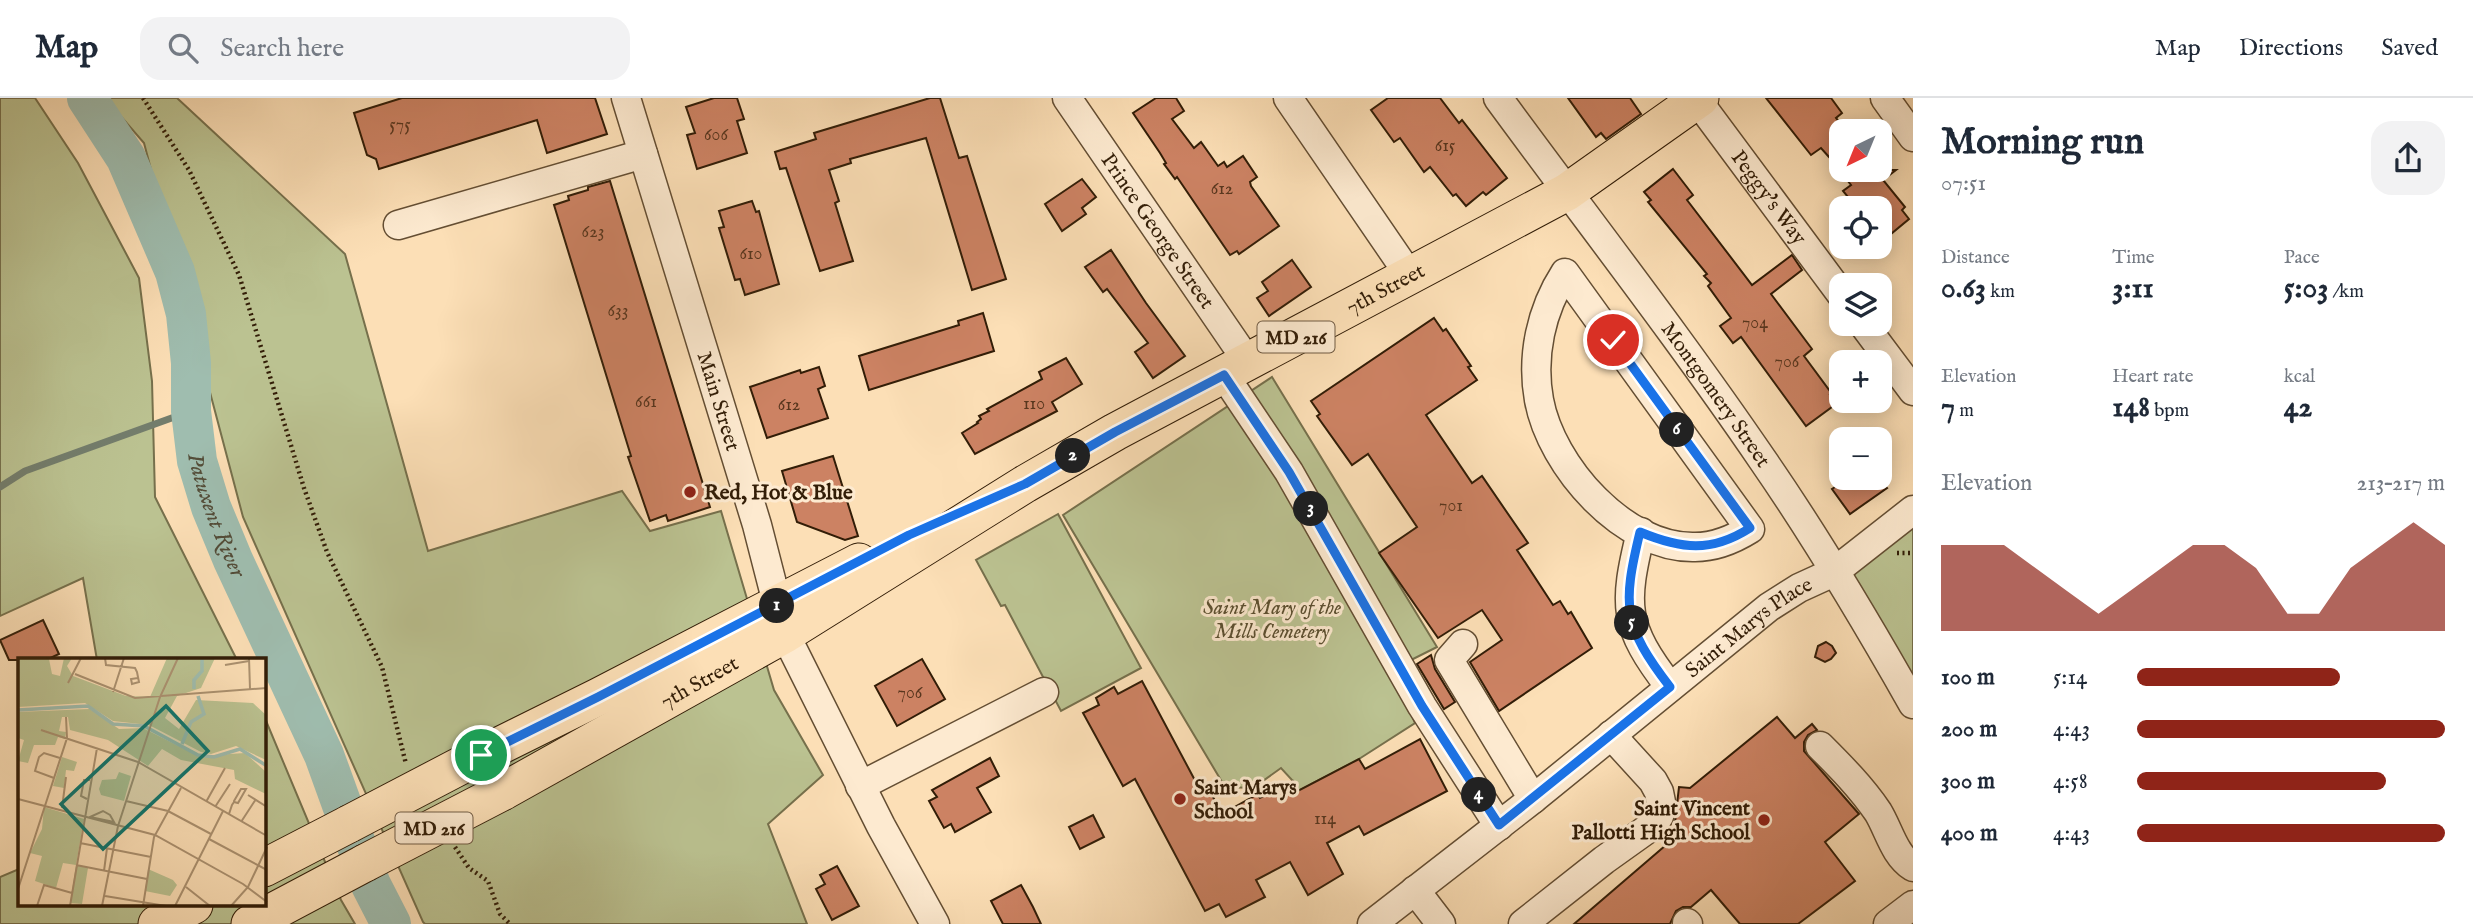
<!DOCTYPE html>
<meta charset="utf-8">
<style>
:root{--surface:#fff;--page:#f2f2f3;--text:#1f2937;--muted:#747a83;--line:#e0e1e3;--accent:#8f2418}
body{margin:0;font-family:"IM FELL English",serif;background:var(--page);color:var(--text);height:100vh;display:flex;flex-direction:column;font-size:26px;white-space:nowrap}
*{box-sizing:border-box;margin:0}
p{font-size:23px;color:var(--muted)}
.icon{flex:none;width:38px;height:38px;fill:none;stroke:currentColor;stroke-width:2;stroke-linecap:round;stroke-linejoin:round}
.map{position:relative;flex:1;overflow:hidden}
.side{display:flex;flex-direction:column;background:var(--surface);width:560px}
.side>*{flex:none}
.needle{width:46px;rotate:223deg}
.fabs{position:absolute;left:1829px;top:21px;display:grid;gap:14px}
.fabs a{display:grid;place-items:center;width:63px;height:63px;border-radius:14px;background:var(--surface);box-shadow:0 4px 18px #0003;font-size:35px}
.pin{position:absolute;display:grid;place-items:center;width:60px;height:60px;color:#fff;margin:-30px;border:4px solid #fff;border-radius:50%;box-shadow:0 2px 7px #0007}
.km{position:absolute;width:35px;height:35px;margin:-18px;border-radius:50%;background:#222;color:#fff;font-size:19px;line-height:35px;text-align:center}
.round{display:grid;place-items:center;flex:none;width:74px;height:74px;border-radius:21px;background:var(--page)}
.head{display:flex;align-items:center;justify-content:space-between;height:119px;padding:0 28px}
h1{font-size:38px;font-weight:700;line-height:52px}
.stats{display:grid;grid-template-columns:repeat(3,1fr);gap:10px;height:119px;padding:7px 28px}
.stats div{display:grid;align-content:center}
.stats b{font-size:30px;font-weight:700}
.stats small{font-size:19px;font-weight:400}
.stats p{font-size:19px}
.chart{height:196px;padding:14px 28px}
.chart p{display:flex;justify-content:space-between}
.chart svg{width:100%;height:126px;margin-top:7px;fill:var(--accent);opacity:.7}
ul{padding:0 28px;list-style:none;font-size:23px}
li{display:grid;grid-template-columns:112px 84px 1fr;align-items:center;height:52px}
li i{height:18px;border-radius:9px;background:var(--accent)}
header{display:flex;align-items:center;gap:42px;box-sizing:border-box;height:98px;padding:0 35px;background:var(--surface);border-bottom:2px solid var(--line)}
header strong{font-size:33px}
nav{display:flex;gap:38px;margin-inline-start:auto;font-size:24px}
.search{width:490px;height:63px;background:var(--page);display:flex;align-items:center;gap:18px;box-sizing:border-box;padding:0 24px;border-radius:21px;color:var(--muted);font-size:26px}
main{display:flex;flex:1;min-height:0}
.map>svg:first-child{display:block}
</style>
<header>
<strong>Map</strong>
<div class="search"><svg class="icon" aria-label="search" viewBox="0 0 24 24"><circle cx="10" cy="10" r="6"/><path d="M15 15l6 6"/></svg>Search here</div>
<nav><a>Map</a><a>Directions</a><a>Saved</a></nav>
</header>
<main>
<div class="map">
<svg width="1913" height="826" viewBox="0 0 1913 826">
<rect width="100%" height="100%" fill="#fcdfb6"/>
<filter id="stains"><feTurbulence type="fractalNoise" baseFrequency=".00286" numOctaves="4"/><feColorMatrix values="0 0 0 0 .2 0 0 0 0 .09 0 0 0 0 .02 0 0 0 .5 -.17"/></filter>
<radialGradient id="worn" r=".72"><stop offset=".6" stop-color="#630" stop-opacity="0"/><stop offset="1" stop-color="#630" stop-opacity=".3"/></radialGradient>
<g fill="#bbc291" stroke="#76704c" stroke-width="2">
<polygon points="0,0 35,0 78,65 139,180 152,283 155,399 237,562 97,562 83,480 0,518"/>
<polygon points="105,0 177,0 345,156 428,453 622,393 650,433 721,413 774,592 823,677 768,726 807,826 425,826 423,824 243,419 144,45"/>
<polygon points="1272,279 1437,549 1393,571 1415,625 1359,661 1298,693 1293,683 1281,670 1253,690 1225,689 1063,417"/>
<polygon points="1913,412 1913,610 1834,474"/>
<polygon points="1058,416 1141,570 1061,613 1005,507 1001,508 976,462"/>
<polygon points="264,618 341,802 355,826 0,826 0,779 19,771 19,807 264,807"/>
</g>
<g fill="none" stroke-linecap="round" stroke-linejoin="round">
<polyline stroke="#737d6c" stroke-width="7" points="0,389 25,373 191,313"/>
<path stroke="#9fbdaf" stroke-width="40" id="s1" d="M87,0l39,60 49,114 11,42 5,49v48l6,50 14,46 22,53 91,195 47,130 20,39"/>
</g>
<g fill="#cc8263" stroke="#321d07" stroke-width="2">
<polygon points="402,0 595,0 607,36 547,55 537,22 379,71 376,61 367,57 354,15"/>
<polygon points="714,0 737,0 744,21 737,23 747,55 697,71 687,37 695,35 686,9"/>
<polygon points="930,0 940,0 959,60 967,58 1006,181 972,192 926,40 850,61 851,65 829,72 839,103 835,105 853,163 820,173 786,70 780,71 775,54 816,41 814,35"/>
<polygon points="1156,0 1176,0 1184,13 1172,21 1194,50 1201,44 1218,68 1224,64 1227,69 1243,58 1257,79 1250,84 1251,88 1279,128 1239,156 1237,153 1230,157 1177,79 1175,81 1164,66 1166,65 1160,55 1133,15"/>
<polygon points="1388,0 1440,0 1459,25 1462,22 1507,80 1486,97 1483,94 1466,108 1456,96 1453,98 1430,69 1424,74 1400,40 1394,44 1371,12"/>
<polygon points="1568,0 1630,0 1641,16 1606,41 1601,35 1596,39"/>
<polygon points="1766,0 1831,0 1842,15 1836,20 1841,26 1841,72 1896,72 1883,82 1905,109 1902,112 1909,121 1880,145 1880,110 1857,110 1843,93 1851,87 1829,59 1821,50 1811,57"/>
<polygon points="1673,71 1693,97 1687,102 1752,187 1792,157 1802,172 1771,196 1812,251 1804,258 1832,296 1830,297 1836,306 1806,328 1741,239 1733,245 1720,228 1731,220 1708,188 1711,185 1704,178 1707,176 1648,104 1651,102 1644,94"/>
<polygon points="1082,81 1096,99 1082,110 1086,116 1062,133 1045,106"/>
<polygon points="610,83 710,409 668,423 666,417 650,423 628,359 631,358 554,107 569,102 568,98 588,92 588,89"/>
<polygon points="752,103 756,114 759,113 779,186 745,197 740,181 735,182 719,130 724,129 719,113"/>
<polygon points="1111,152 1146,205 1185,258 1153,280 1135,254 1148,245 1107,191 1103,194 1085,169"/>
<polygon points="1292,162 1311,189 1269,218 1257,200 1268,193 1262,184"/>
<polygon points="983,215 994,253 869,292 859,258 959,227 958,223"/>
<polygon points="1434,220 1443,233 1446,231 1471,268 1468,269 1477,282 1426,317 1472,385 1482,378 1528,445 1517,452 1553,507 1560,503 1568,516 1571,514 1592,550 1499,613 1470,564 1502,542 1482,512 1438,540 1379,455 1417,429 1368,356 1352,367 1317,318 1320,316 1311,303"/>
<polygon points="1066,260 1082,286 1052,304 1057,313 975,356 962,335 978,325 977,324 981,321 979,318 989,313 987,311 1042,281 1039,274"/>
<polygon points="819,269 825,288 818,291 828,320 767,340 750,289 800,272 801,275"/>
<polygon points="833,358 858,438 845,442 797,424 782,373"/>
<polygon points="1833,380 1878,380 1887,390 1850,416 1832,391 1838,387"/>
<polygon points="43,522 59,556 46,562 9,562 0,542"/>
<polygon points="1826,544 1832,548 1836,555 1831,561 1825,564 1815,559 1818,548"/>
<polygon points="1431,557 1435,571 1455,604 1444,611 1417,566"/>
<polygon points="922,561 945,601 897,628 875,588"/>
<polygon points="1142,583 1198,688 1205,684 1222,716 1258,696 1260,700 1293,683 1298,693 1359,661 1365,671 1420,641 1447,693 1364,737 1359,728 1327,745 1343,776 1308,797 1290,764 1256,782 1265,799 1226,819 1219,806 1205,813 1135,681 1123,688 1083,615 1099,607 1096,600 1114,589 1118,596"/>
<polygon points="1777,619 1795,640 1812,626 1817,632 1808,637 1804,644 1804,653 1859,716 1825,744 1855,783 1798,826 1740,826 1711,792 1691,809 1683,809 1676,813 1670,826 1574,826 1673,741 1679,689 1690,690"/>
<polygon points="990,660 999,678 977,690 991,714 955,734 951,726 944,730 929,703 937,699 932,692"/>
<polygon points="1093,717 1104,739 1080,751 1069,729"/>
<polygon points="837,768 859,808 832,822 816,791 825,786 820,777"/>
<polygon points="1021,787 1033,809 1041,826 1003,826 991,803"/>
</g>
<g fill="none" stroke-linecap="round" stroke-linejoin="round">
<defs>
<g id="minor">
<path id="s2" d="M626,0l131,427 28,109 96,192 54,98"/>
<path id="s3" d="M1067,0l181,264"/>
<polyline points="1288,0 1410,178"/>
<path id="s4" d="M1498,0c88,120 180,238 264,361 54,78 104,162 151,245"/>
<polyline points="1885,0 1913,39"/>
<path id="s5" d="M1697,2l144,194"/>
<polyline points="398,127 643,56"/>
<path d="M1565,175l185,256c-16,10 -34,18 -55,18 -71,2 -144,-81 -156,-147 -8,-44 2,-90 26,-127z"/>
<polyline points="1863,226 1913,293"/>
<polyline points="1224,277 1289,374 1422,608 1499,728"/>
<path d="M1641,434c-18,74 -18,94 29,155"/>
<polyline points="1463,546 1449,562 1533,701"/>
<path d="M1820,648c21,21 41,41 58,66 11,18 16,43 35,55"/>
<polyline points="860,688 1044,594"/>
<polyline points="1415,792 1441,826"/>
<polyline points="1687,825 1688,826"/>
<path id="s6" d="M1372,826l161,-125 236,-192 30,-19 35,-16 79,-62"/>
<polyline points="1523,826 1604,762 1653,727 1659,718 1662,709 1659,694 1653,683 1611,637"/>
<polyline points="1888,826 1913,807"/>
</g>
<g id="major">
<polyline points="481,657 598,599 859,464"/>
<path id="s7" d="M502,694l283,-158 240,-150 90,-52 452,-240 133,-94"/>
<polyline points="264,770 349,726"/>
<polyline points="157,826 194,807"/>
<polyline points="250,826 365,765"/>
</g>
</defs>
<use href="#minor" stroke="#644e33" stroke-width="31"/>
<use href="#major" stroke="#321d07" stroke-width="39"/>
<g stroke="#321d07" stroke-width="4.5" stroke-dasharray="2 3.5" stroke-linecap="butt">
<polyline points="143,0 189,72 239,177 304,390 327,454 382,569 406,666"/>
<polyline points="1897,455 1913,455"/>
<polyline points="455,749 469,770 488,783 500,816 510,826"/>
</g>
<use href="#minor" stroke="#fdead0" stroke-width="28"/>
<use href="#major" stroke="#fcdfb6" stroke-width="37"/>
<defs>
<g id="major-bridge">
<polyline points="349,726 481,657"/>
<polyline points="365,765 502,694"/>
</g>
</defs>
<use href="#major-bridge" stroke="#321d07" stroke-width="39" stroke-linecap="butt"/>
<use href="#major-bridge" stroke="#fcdfb6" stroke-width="37"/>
</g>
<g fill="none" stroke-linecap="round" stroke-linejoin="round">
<defs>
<path id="route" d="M481,657l117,-58 311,-162 116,-51 90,-52 109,-57 65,97 133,234 77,119 171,-138c-47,-61 -48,-81 -30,-155 41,17 71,21 110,-4l-137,-188"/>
</defs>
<use href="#route" stroke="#fff" stroke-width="14"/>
<use href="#route" stroke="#1a73e8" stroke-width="9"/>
</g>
<g fill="#8f2418" stroke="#fdead0" stroke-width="2.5">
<circle cx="690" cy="394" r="7"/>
<circle cx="1180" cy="701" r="7"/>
<circle cx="1764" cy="722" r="7"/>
</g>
<g text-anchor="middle" stroke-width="6" stroke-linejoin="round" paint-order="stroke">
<g font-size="18" fill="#58361e">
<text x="400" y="32">575</text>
<text x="716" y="42">606</text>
<text x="1445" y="53">615</text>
<text x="1222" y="96">612</text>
<text x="593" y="139">623</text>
<text x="751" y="161">610</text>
<text x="618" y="218">633</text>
<text x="1755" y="230">704</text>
<text x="1787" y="269">706</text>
<text x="646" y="309">661</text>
<text x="1034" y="311">110</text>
<text x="789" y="312">612</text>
<text x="1451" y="413">701</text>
<text x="910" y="600">706</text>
<text x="1325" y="726">114</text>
</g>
<g fill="#fdead0" stroke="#6f5a43" stroke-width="2">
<rect x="1257.5" y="223.5" width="77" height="31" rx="5"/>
<rect x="395.5" y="714.5" width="77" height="31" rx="5"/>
</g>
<g font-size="19" font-weight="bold" fill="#321d07">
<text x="1296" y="246">MD 216</text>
<text x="434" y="737">MD 216</text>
</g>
<g font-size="21" fill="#321d07" stroke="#fdead0">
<text dy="7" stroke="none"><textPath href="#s5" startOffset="121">Peggy's Way</textPath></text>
<text dy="7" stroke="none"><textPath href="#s3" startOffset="161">Prince George Street</textPath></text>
<text dy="7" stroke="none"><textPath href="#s7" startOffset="1017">7th Street</textPath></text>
<text dy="7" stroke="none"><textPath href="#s4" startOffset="368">Montgomery Street</textPath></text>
<text dy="7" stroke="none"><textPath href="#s2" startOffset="317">Main Street</textPath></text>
<text dy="7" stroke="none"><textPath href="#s6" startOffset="480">Saint Marys Place</textPath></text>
<text dy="7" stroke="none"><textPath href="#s7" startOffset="226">7th Street</textPath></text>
</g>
<g font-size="21" font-weight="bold" fill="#321d07" stroke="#fdead0" text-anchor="start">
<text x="704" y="401">Red, Hot &amp; Blue</text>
<text x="1194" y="696">Saint Marys<tspan x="1194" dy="24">School</tspan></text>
<text x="1750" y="717" text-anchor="end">Saint Vincent<tspan x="1750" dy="24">Pallotti High School</tspan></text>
</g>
<g font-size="21" font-style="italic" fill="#5b4f30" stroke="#fdead0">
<text x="1272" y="516">Saint Mary of the<tspan x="1272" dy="24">Mills Cemetery</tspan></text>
</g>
<g font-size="23" font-style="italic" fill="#534d39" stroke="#fdead0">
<text dy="8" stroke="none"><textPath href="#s1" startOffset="444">Patuxent River</textPath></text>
</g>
</g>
<g transform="translate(18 560)">
<rect width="248" height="248" fill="#fcdfb6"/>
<path d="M46,0h8l-5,8 6,10 53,20 24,1 17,-39h48l-14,30 -24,8 -12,22 14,11 17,-29 57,3 13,12v45l-30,-14 -25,8 -10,-2 -52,-27 -36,-4 -28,-18 -67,4v-48h31l3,15 8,2zM72,51l29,20 24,-1 55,28 47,-3 21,19v22l-31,-15 -1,-9 -53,-10 -19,-11 -14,17 -40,-26 -38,-10 -2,-13h-6l-3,14 7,1 -1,7 -7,-2 -3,8h-21l-6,18 -10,-2 6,-21 -6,-2v-26zM44,99l15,5 -3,9 -8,-1 -2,18 -11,-2zM101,114l12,4 -7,25 -23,-6 -2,-6 3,-9 14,-1zM26,149l40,12 -8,46 12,3 -6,36 -12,-1 6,-38 -13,-2 -7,25 -21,-7 7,-25 -12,-3 12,-24zM130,211l25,11 4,5 -7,11 -25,-5z" fill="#bbc291"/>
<path fill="none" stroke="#9fbdaf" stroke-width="3.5" d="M176,31v-9l8,-9v-13M0,52l70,-4 25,18 31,2 54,29 16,2 26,-8 27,17M164,86l9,-22 13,-8 -6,-18"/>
<path fill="none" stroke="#ab9170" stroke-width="2" d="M87,0l1,7 29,3 2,4 2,10 -7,2 -1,-5 7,-1M231,0l1,31M207,7l24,-4M57,16l60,24 132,-10M50,25l13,-25M95,34l11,-34M23,72l97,32 129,74M36,120l-19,-7 4,-14 5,-4 16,5M230,137l19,12M0,141l137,36 88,49 24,18M69,141l-6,-3 3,-16h6M108,143l42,10 43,23M188,144l19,-34M197,149l15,-23M44,150l4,-31M85,153l7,4 4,7 -24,-5zM211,156l3,-9 2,-3v-1l7,-12h5l-8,14 -4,-1M223,164l15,-23M191,181l58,31M62,185l71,14M58,207l71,14M86,213l3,-23M168,229l24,19M0,231l49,-151 -1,-21M87,238l61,10M19,248l7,-21 28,8M52,248l27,-158M84,248l16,-80 42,-129 18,-39M125,248l11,-69 27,-49M157,248l48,-95M213,248l17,-19 19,-40"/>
<path fill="#0f766e" fill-opacity="0.15" stroke="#0f766e" stroke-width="3.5" d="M148,48l42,45 -105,98 -42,-45z"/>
<rect width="248" height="248" fill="none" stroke="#321d07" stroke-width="3.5"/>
</g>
<rect width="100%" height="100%" filter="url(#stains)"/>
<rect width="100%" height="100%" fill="url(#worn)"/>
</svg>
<div class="fabs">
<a><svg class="needle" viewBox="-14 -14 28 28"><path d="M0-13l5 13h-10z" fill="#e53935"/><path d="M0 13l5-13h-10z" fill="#747a83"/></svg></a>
<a><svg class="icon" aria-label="locate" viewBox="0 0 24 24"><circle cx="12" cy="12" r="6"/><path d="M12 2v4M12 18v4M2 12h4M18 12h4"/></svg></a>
<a><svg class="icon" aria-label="layers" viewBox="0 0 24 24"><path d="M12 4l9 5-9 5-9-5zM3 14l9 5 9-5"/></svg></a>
<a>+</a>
<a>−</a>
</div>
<div class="pin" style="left:481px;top:657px;background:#1e9e55"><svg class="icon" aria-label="arrive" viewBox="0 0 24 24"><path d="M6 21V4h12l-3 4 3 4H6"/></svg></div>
<div class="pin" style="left:1613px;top:242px;background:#d93025"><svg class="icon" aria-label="check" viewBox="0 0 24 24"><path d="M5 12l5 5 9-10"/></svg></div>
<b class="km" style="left:777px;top:508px">1</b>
<b class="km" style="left:1073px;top:358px">2</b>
<b class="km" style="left:1311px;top:411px">3</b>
<b class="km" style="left:1479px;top:697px">4</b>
<b class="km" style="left:1632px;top:525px">5</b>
<b class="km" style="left:1677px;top:332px">6</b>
</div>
<section class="side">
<div class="head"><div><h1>Morning run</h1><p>07:51</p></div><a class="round"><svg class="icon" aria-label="share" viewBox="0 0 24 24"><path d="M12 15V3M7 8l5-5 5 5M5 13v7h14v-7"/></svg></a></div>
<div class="stats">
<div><p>Distance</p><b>0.63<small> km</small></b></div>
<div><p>Time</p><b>3:11</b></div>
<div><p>Pace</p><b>5:03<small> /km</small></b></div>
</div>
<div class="stats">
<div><p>Elevation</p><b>7<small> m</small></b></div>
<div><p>Heart rate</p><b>148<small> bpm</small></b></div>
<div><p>kcal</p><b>42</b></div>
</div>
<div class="chart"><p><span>Elevation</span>213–217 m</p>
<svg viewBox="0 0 160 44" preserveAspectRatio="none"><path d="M0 44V14L10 14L20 14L30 22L40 30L50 38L60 30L70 22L80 14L90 14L100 22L110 38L120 38L130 22L140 14L150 6L160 14V44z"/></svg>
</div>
<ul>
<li><b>100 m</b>5:14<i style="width:66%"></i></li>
<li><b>200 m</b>4:43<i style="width:100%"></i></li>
<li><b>300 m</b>4:58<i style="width:81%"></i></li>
<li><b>400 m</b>4:43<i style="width:100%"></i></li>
</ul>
</section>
</main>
